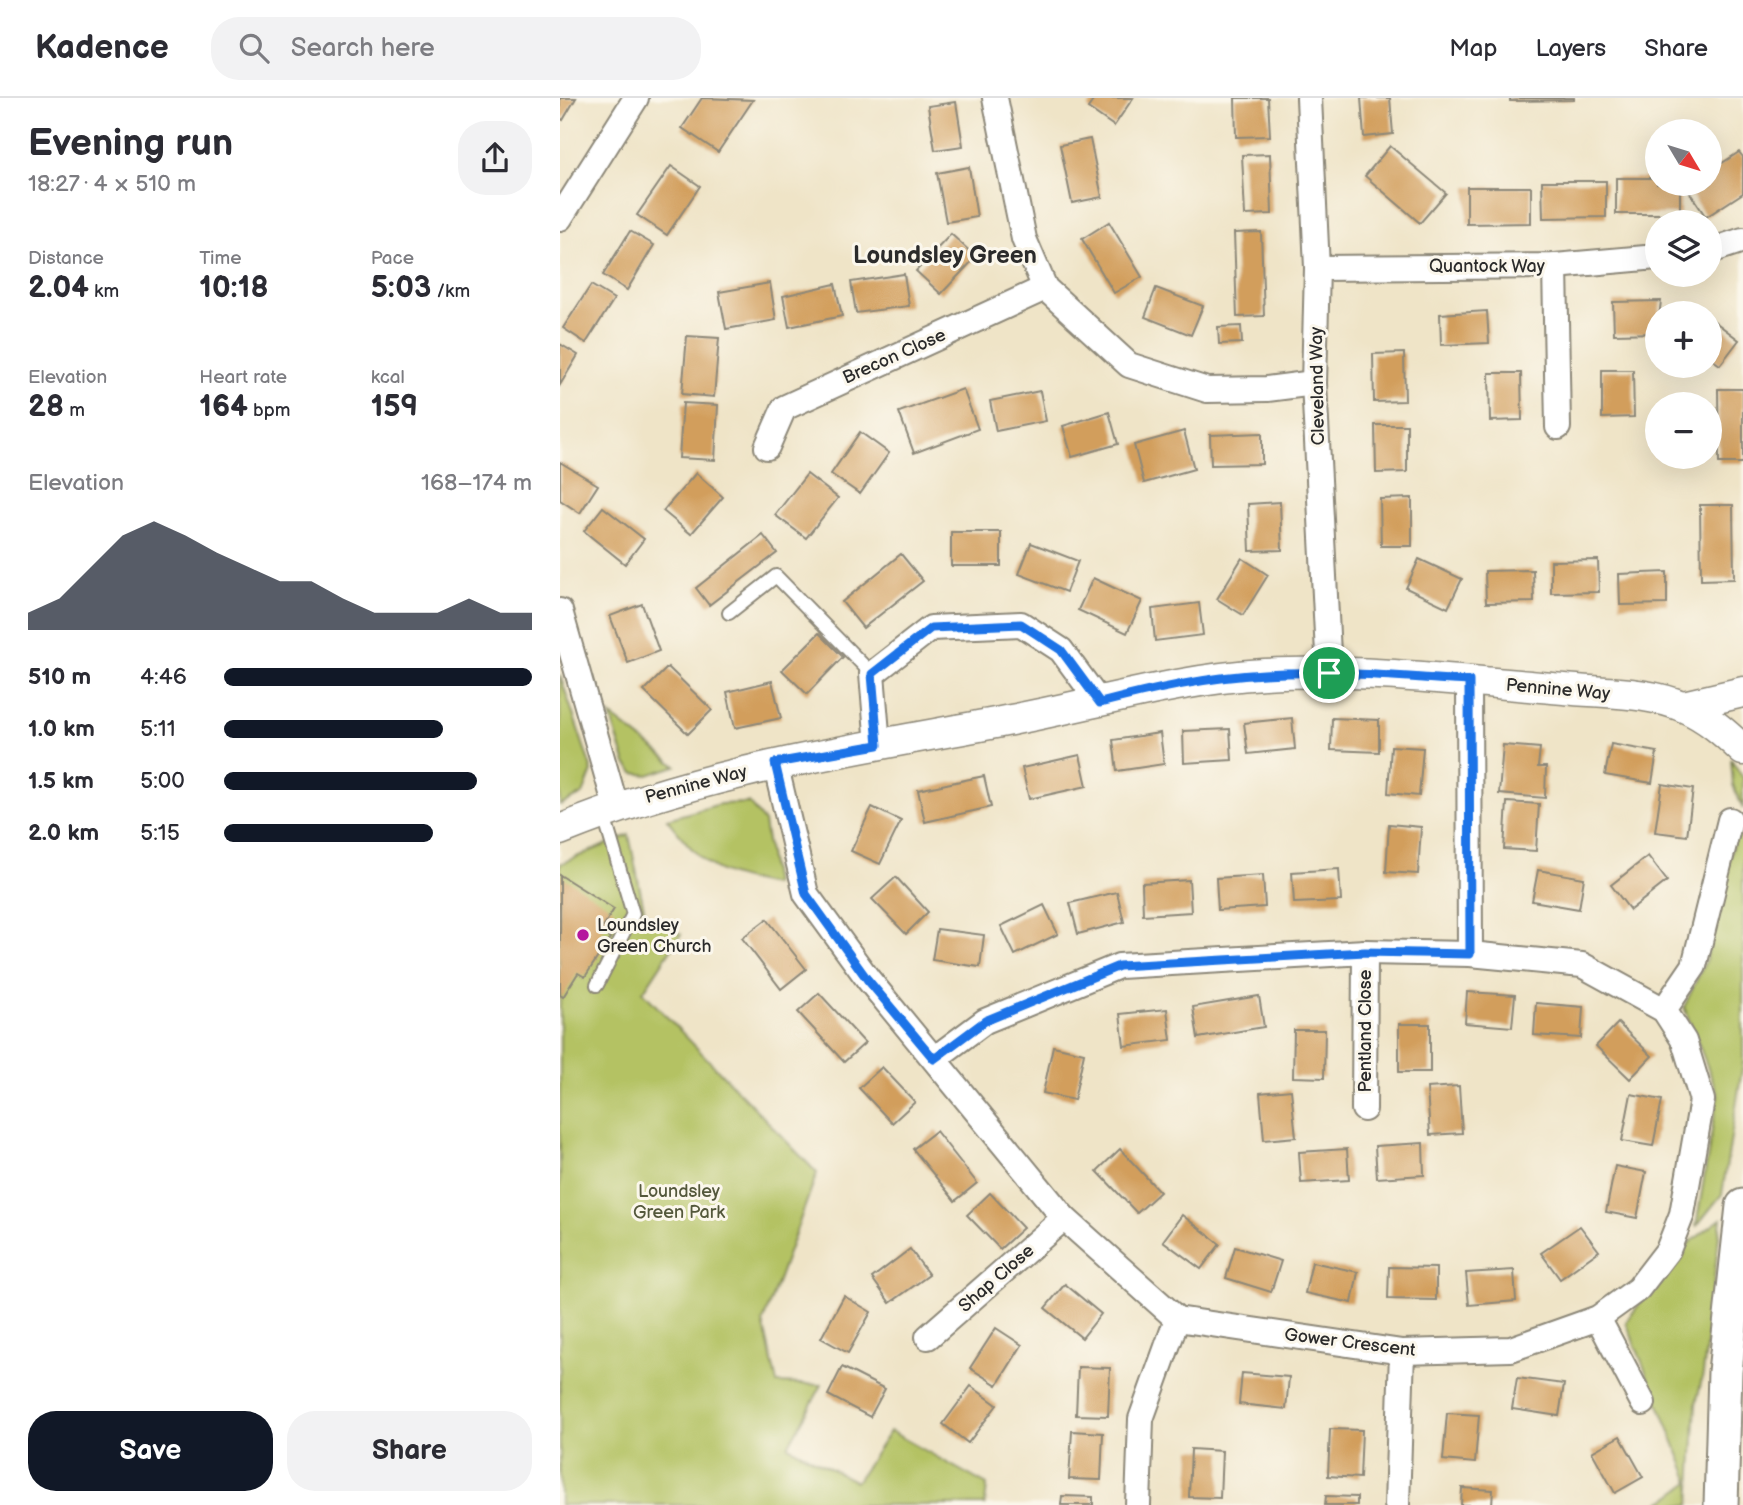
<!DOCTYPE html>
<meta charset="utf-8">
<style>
:root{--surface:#fff;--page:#f2f2f3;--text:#2b2b33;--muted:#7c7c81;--line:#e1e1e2;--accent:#111827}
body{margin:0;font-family:"Balsamiq Sans",sans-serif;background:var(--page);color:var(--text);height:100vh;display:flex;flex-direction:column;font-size:26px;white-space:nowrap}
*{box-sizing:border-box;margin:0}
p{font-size:23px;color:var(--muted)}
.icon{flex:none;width:38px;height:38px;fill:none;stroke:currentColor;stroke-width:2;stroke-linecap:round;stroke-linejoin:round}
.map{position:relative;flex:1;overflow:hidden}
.side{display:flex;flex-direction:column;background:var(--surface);width:560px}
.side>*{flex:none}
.needle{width:46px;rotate:128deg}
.fabs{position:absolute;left:1085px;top:21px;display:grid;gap:14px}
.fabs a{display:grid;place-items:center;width:77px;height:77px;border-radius:50%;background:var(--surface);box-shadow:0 7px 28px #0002;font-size:35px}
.pin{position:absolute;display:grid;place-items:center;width:60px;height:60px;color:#fff;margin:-30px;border:4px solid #fff;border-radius:50%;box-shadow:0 2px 7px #0007}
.round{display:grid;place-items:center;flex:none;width:74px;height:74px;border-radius:28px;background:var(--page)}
.head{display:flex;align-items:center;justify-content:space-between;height:119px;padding:0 28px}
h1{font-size:38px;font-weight:600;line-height:52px}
.stats{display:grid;grid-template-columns:repeat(3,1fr);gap:10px;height:119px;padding:7px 28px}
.stats div{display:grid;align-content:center}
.stats b{font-size:30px;font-weight:600}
.stats small{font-size:19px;font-weight:400}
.stats p{font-size:19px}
.chart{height:196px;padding:14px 28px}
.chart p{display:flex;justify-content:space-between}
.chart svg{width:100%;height:126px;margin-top:7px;fill:var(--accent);opacity:.7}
.button{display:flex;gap:14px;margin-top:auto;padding:14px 28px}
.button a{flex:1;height:80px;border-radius:28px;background:var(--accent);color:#fff;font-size:28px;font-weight:600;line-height:80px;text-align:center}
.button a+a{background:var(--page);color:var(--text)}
ul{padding:0 28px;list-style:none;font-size:23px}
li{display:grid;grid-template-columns:112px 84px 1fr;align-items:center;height:52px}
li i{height:18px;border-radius:9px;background:var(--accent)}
header{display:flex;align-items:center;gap:42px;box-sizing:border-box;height:98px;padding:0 35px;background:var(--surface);border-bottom:2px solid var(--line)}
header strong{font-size:33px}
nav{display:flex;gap:38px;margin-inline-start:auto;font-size:24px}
.search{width:490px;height:63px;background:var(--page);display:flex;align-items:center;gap:18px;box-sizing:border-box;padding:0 24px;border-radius:28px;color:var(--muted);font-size:26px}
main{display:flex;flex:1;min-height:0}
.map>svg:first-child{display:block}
</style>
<header>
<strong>Kadence</strong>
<div class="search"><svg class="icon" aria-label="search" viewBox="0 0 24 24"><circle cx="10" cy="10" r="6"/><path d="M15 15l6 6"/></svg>Search here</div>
<nav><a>Map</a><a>Layers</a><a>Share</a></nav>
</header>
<main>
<section class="side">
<div class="head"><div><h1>Evening run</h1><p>18:27 · 4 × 510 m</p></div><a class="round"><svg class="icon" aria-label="share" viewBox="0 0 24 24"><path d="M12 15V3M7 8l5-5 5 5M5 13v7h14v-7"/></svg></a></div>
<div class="stats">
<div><p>Distance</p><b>2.04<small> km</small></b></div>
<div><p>Time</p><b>10:18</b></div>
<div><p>Pace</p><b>5:03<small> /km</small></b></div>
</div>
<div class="stats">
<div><p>Elevation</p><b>28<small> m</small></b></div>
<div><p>Heart rate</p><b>164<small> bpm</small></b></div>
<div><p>kcal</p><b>159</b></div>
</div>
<div class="chart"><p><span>Elevation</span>168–174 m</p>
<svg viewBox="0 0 160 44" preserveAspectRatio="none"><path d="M0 44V38L10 33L20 22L30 11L40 6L50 11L60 17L70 22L80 27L90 27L100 33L110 38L120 38L130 38L140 33L150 38L160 38V44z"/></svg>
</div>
<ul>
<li><b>510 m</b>4:46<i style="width:100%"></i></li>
<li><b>1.0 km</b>5:11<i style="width:71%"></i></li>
<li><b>1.5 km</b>5:00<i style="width:82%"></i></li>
<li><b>2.0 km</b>5:15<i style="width:68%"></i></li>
</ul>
<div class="button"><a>Save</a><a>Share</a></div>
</section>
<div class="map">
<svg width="1183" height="1407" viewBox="0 0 1183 1407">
<rect width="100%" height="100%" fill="#fbf7ec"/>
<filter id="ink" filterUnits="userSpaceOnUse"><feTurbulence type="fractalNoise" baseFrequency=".0143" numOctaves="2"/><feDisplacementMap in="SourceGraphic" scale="14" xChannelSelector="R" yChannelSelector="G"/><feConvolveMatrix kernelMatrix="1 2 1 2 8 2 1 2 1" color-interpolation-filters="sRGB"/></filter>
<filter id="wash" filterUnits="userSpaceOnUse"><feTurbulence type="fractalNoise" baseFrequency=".00686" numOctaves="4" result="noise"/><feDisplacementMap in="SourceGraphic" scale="28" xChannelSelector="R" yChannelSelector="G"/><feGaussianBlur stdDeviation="1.57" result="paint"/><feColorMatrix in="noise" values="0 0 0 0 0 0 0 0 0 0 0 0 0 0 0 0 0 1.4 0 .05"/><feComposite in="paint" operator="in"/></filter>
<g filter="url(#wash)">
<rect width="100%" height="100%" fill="#efe4c7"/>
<g fill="#b4c264" stroke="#707648" stroke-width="2">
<polygon points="0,577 32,673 23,696 0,707"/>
<polygon points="50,617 116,668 88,677 74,675 66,666"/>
<polygon points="1171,661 1183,680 1183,711 1173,687"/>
<path d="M189,705l15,19 10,63c-63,-11 -68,-18 -107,-66l53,-15z"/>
<polygon points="69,737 85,816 121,836 83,894 257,1075 203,1224 217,1285 262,1287 228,1348 296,1384 330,1333 427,1387 425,1407 0,1407 0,766"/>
<polygon points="1183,737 1183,965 1162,1096 1136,1129 1158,996 1124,909 1146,862 1174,741"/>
<polygon points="1161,1121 1143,1276 1136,1306 1130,1407 1093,1407 1105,1402 1130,1384 1066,1224 1120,1152"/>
</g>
<g id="blocks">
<g fill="#d29e5c">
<polygon points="0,0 16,0 3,22 0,20"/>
<polygon points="142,0 193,2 158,54 122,30"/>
<polygon points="535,0 573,0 554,28 528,10"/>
<polygon points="675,0 708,0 710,38 676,39"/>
<polygon points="801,0 830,0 833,36 804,39"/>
<polygon points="950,0 1014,0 1014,2 950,3"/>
<polygon points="396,4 403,48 375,52 368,8"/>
<polygon points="530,41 542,99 512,105 500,47"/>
<polygon points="830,48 886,95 860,125 805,78"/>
<polygon points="1179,54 1183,59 1183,95 1146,119 1126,89 1150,86 1150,73"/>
<polygon points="710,56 712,116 685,117 682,57"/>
<polygon points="111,68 140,88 107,137 77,117"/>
<polygon points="409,69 417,119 386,124 377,75"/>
<polygon points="1056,80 1097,80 1097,86 1120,86 1120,116 1056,116"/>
<polygon points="982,83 1046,83 1046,119 983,120"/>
<polygon points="907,89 971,89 971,125 907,126"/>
<polygon points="549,124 582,179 554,195 522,141"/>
<polygon points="70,133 94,147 67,192 43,177"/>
<polygon points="701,134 704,218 677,219 674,135"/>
<polygon points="391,136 416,159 381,196 356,173"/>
<polygon points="344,176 349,208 296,215 291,184"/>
<polygon points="210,185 216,222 166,231 159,194"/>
<polygon points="275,186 282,218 229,229 223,198"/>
<polygon points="31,187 54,201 26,245 3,230"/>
<polygon points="596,190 643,208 631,237 585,219"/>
<polygon points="1101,203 1097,235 1054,236 1053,204"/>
<polygon points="927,213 929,245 881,247 880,216"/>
<polygon points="1150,220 1179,242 1160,267 1150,260"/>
<polygon points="681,228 682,245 659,246 658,229"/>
<polygon points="127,238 159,240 154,299 122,296"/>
<polygon points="0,246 18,257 0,287"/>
<polygon points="844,255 845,303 814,304 813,256"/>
<polygon points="1042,272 1073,272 1074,319 1042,320"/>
<polygon points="929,275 961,275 962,322 930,323"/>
<polygon points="403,291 418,331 354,355 339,314"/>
<polygon points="1158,291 1183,291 1183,365 1159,365"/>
<polygon points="480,293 486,323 436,333 430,303"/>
<polygon points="123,305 158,307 155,362 119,360"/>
<polygon points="549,314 558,346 512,359 503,328"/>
<polygon points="815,327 847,327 847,374 816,375"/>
<polygon points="624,333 634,371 584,385 574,347"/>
<polygon points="300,334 329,355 300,396 271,376"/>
<polygon points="702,335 702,366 651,367 650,337"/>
<polygon points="0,364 38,387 20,415 0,402"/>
<polygon points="136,375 163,399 131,436 103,413"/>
<polygon points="247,376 278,400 246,440 215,417"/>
<polygon points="852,400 852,448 821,448 820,401"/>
<polygon points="720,404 722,452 690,453 688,406"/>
<polygon points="1140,407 1173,407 1174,481 1141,482"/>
<polygon points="43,409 84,441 65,466 24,433"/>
<rect x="391" y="434" width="50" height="34"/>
<polygon points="203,437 217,455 149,507 136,490"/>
<polygon points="471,445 518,463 506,494 459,476"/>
<polygon points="341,456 363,483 303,530 282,504"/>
<polygon points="682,460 708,477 683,517 657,501"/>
<polygon points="859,461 902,481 888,510 846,490"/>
<polygon points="1038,462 1039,494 991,495 991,463"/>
<polygon points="973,472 974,504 926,505 925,473"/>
<polygon points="1107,474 1107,506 1060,507 1059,476"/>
<polygon points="533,480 582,503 567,535 518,512"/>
<polygon points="639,505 643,537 595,543 592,511"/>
<polygon points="82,506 99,553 68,565 50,518"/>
<polygon points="259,535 283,559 247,596 222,572"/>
<polygon points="108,569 152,612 128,636 84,593"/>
<polygon points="212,583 221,620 175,630 167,594"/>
<polygon points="732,620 735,651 688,656 684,625"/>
<polygon points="772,620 819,622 819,654 771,652"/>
<polygon points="670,631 672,662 624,665 623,633"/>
<polygon points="600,635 604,666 557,673 553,642"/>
<polygon points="1051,646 1097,654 1092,685 1045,677"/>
<polygon points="943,647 980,650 978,669 986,669 985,700 939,696"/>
<polygon points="831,648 863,650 859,698 828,695"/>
<polygon points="520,657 527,688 469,701 462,670"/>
<polygon points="424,678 431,709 365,724 358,692"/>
<polygon points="1102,686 1133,691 1127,738 1095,734"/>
<polygon points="947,704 979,706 976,753 944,751"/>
<polygon points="312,709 341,723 320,766 291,753"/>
<polygon points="829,726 861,729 858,776 826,774"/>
<polygon points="1088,758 1107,783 1070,812 1051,787"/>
<polygon points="779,771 781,803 734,805 732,774"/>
<polygon points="978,772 1024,780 1019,811 972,803"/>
<polygon points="0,777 54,811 40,834 50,840 25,879 18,875 3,899 0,897"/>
<polygon points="703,777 705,809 658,812 656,780"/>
<polygon points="336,779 368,814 346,836 312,801"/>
<polygon points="629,782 631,814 583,817 582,785"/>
<polygon points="557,794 564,824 518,836 510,805"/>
<polygon points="484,807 498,836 455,857 441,828"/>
<polygon points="207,821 246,871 221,891 182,840"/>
<polygon points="377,831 424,837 420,869 372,862"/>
<polygon points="907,894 955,897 952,929 905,925"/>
<polygon points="259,895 305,945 284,964 238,914"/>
<polygon points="699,898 704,929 638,940 633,909"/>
<polygon points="976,905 1023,909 1021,940 974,937"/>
<polygon points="607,911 611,942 564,948 560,916"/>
<polygon points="1058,925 1092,958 1070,981 1036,948"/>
<rect x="839" y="926" width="31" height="48"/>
<polygon points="734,932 765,932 764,980 733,979"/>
<polygon points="493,948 524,955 514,1002 483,995"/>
<polygon points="322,969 355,1004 332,1025 299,990"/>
<polygon points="899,988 902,1035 870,1037 867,990"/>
<polygon points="731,992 736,1039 704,1042 700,995"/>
<polygon points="1071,996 1102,1002 1093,1048 1062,1043"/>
<polygon points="376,1033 417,1085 395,1103 353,1051"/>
<polygon points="863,1045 864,1077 817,1080 815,1048"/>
<polygon points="560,1051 600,1094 577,1115 537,1073"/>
<polygon points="787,1051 789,1082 741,1085 739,1054"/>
<polygon points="1055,1068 1086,1074 1077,1120 1046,1114"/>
<polygon points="430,1095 463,1130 440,1151 407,1117"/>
<polygon points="622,1117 660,1146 641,1171 603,1143"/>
<polygon points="1020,1128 1039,1153 1000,1181 981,1155"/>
<polygon points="675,1149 721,1163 711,1194 666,1180"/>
<polygon points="350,1151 369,1177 330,1205 312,1180"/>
<polygon points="752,1164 798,1174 792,1205 745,1195"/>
<polygon points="829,1169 876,1170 876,1202 828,1201"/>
<polygon points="954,1172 956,1203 909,1207 906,1175"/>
<polygon points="505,1186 541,1216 522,1240 485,1210"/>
<polygon points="284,1198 311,1214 288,1255 261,1240"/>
<polygon points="436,1230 462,1247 437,1287 410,1270"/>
<polygon points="282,1269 325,1291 310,1319 268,1297"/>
<polygon points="518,1269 550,1270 548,1318 516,1317"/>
<polygon points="682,1275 729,1279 726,1311 679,1306"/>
<polygon points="957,1280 1004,1286 999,1318 952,1311"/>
<polygon points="411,1288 437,1307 408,1345 383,1326"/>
<polygon points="887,1315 919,1317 915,1365 883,1362"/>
<polygon points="770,1331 802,1332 800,1380 768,1378"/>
<polygon points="512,1333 543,1335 541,1382 509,1381"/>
<polygon points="1060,1338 1083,1379 1055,1395 1032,1354"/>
<polygon points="631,1351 662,1353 660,1400 629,1399"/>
<polygon points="902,1390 933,1392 932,1407 901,1407"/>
<polygon points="502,1398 533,1399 533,1407 501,1407"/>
<polygon points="766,1398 797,1399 797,1407 765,1407"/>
</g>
</g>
</g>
<g filter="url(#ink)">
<use href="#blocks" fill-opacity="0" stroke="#8d8879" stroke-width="2"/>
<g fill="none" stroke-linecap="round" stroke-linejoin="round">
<defs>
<g id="service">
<polyline points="169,515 216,478 312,576"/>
<polyline points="37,887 73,816 43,715"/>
</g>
<g id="minor">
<polyline points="435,0 464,141 485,190 569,267 647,292 707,291 754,285"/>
<polyline points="749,0 757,170 754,285 769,575"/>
<polyline points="0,120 76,0"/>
<polyline points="1150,153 1183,142"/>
<polyline points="995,168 998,329"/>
<polyline points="757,170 995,168 1097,159"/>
<polyline points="207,349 224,310 485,190"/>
<polyline points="0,513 56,709"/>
<polyline points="909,583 910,856"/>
<polyline points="318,647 312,576 371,530 461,526 501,552 540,605"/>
<polyline points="215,665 246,796 308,881 504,1120 617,1221 842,1254 951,1251 1038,1220 1078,1191 1108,1152 1122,1116 1142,1002 1124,943 1104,912 1022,867 910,856 805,854 559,868 425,923 374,961"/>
<polyline points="1104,912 1134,868 1170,722"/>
<polyline points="804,1011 805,854"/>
<polyline points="1038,1220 1083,1305"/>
<polyline points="368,1239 504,1120"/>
<polyline points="578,1407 581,1321 617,1221"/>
<polyline points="837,1407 842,1254"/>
</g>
<g id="tertiary">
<polyline points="1123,608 1183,594"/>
<path d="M0,732c145,-60 298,-81 451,-110 84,-16 167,-41 253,-46 99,-6 201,7 300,15 38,4 84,2 120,18 23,10 41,26 59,43"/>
</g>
<polyline id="secondary" points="1161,1407 1165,1274 1183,1108"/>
</defs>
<use href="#service" stroke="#8d8879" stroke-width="16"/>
<use href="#minor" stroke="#8d8879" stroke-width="28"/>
<use href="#tertiary" stroke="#8d8879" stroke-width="33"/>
<use href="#secondary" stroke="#8d8879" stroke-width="37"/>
<use href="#service" stroke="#fff" stroke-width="12"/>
<use href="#minor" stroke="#fff" stroke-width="24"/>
<use href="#tertiary" stroke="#fff" stroke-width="30"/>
<use href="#secondary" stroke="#fff" stroke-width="33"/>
</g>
</g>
<g fill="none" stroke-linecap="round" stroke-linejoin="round" filter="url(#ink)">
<defs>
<path id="route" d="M461,526l40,26 39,53c54,-14 108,-26 164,-29 68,-4 137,3 205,7l1,273 -105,-2 -246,14 -134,55 -51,38 -67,-80 -61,-85 -31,-131 103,-18 -6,-71 59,-46z"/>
</defs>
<use href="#route" stroke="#fff" stroke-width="14"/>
<use href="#route" stroke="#1a73e8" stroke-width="9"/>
</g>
<circle fill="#b5179e" stroke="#fbf7ec" stroke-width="2.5" cx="23" cy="837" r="7"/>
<g text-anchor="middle" stroke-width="6" stroke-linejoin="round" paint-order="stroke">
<g font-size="18" fill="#2b2b2b" stroke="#fbf7ec">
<text x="927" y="174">Quantock Way</text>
<text transform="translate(334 258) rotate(-24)" y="6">Brecon Close</text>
<text transform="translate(757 288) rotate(-91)" y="6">Cleveland Way</text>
<text transform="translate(998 591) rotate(5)" y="6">Pennine Way</text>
<text transform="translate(136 686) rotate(-15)" y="6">Pennine Way</text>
<text transform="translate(805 933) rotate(-90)" y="6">Pentland Close</text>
<text transform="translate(436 1180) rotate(-41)" y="6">Shap Close</text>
<text transform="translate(790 1244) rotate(7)" y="6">Gower Crescent</text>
</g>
<g font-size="18" fill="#2b2b2b" stroke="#fbf7ec" text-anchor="start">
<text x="37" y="833">Loundsley<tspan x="37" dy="21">Green Church</tspan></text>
</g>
<g font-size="18" fill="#54583c" stroke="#fbf7ec">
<text x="119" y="1099">Loundsley<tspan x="119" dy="21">Green Park</tspan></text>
</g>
<g font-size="24" font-weight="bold" fill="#2b2b2b" stroke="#fbf7ec">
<text x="385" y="165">Loundsley Green</text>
</g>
</g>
</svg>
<div class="fabs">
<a><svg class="needle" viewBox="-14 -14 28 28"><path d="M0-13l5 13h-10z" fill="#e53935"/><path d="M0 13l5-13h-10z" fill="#7c7c81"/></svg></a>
<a><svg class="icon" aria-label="layers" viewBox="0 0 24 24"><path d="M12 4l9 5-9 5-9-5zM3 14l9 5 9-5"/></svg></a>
<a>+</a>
<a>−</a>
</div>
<div class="pin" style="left:769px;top:575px;background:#1e9e55"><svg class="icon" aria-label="arrive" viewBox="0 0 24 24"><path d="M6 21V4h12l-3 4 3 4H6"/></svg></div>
</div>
</main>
